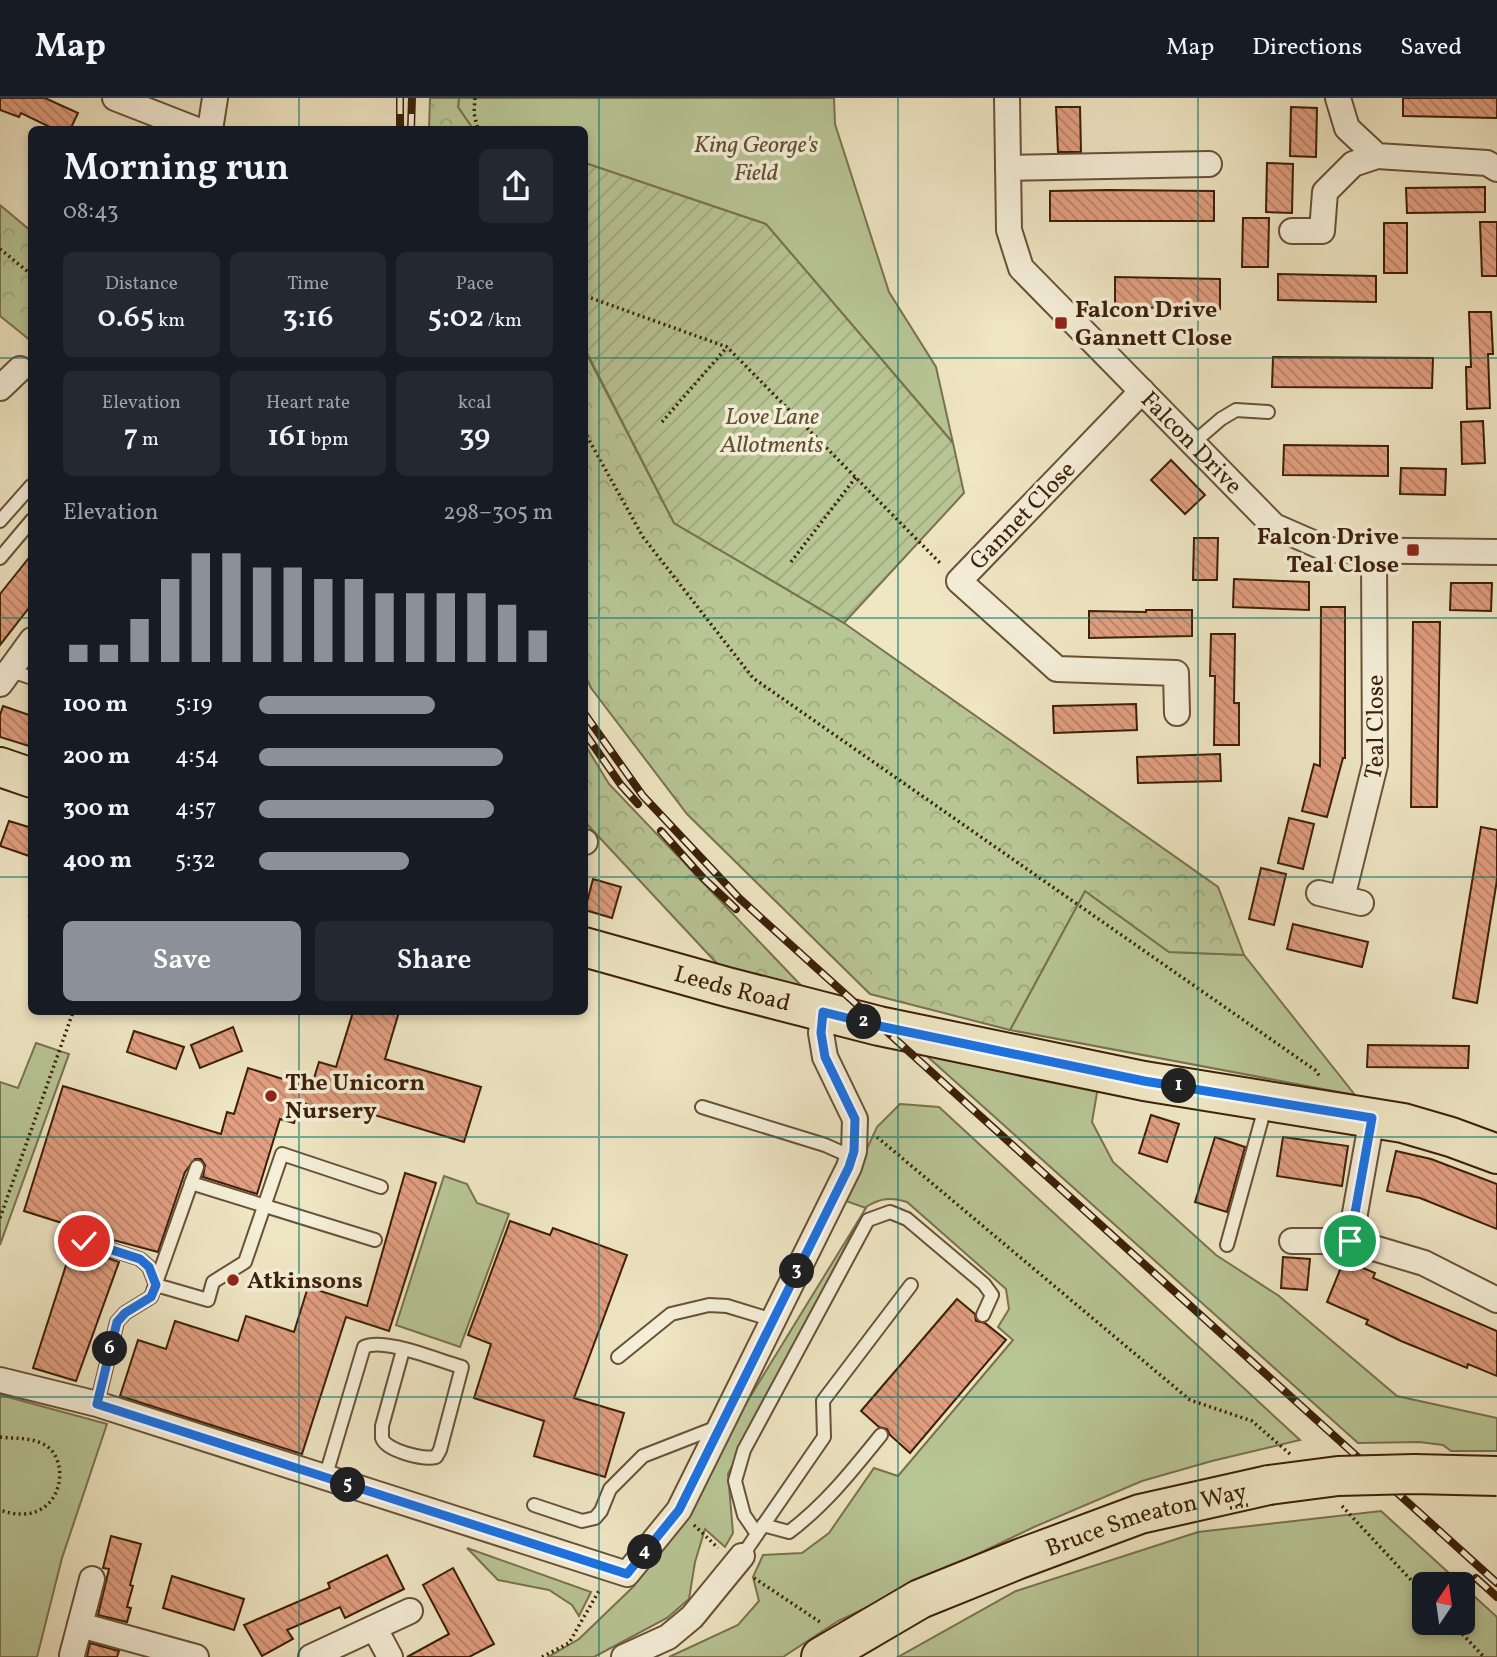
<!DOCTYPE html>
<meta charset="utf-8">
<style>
:root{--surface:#171b24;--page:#242831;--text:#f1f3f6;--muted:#9ea1a6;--line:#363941;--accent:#8c9099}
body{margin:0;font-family:Vollkorn,serif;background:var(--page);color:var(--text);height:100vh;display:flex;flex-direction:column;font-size:26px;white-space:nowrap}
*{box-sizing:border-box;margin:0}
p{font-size:23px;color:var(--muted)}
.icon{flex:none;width:38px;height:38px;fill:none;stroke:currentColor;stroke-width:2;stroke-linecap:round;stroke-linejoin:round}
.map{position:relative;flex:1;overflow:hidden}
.drawer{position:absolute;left:28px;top:28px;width:560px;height:889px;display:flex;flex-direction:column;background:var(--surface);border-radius:10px;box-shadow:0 4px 10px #0003}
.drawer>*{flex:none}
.needle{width:46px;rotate:13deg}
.fabs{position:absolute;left:1412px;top:1474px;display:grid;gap:14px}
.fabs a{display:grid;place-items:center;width:63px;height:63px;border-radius:10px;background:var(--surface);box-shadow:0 4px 10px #0003;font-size:35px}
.pin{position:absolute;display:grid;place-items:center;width:60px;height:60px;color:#fff;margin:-30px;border:4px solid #fff;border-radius:50%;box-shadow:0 2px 7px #0007}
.km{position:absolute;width:35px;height:35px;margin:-18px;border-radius:50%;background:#222;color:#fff;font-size:19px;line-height:35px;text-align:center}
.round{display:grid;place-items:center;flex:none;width:74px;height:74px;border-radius:10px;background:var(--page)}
.headline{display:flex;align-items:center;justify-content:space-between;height:119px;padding:0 35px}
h1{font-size:38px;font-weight:600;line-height:52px}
.figures{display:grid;grid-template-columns:repeat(3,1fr);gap:10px;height:119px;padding:7px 35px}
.figures div{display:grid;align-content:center;border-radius:10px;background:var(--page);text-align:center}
.figures b{font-size:30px;font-weight:600}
.figures small{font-size:19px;font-weight:400}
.figures p{font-size:19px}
.chart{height:196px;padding:14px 35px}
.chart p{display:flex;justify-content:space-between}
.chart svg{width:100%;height:126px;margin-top:7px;stroke:var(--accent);stroke-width:6}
.cta{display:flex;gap:14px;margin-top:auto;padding:14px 35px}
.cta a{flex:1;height:80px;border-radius:10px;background:var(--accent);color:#fff;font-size:28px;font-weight:600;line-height:80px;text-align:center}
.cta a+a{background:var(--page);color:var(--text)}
ul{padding:0 35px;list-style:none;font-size:23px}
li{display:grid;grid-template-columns:112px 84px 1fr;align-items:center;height:52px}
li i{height:18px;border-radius:9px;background:var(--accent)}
header{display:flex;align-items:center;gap:42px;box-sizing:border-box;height:98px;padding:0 35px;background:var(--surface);border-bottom:2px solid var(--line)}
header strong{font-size:33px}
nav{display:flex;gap:38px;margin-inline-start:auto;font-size:24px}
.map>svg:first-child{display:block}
</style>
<header>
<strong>Map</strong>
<nav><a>Map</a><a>Directions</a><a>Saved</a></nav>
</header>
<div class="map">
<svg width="1497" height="1559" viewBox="0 0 1497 1559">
<defs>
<pattern id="forest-crowns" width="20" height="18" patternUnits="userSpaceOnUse" patternTransform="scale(1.75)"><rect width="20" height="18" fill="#b8c595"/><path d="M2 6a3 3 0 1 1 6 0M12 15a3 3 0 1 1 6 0" fill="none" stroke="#9fa97f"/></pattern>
<pattern id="garden-furrows" width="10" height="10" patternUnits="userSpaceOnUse" patternTransform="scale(1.75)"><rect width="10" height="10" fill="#b8c595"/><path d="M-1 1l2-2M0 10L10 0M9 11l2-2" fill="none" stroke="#9fa97f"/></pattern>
<pattern id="building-back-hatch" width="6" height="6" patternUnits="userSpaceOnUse" patternTransform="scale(1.75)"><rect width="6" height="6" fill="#e29f81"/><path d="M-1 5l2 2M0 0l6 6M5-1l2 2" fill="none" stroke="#b88168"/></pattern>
</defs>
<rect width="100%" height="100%" fill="#efe6c4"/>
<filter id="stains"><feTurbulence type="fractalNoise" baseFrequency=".00286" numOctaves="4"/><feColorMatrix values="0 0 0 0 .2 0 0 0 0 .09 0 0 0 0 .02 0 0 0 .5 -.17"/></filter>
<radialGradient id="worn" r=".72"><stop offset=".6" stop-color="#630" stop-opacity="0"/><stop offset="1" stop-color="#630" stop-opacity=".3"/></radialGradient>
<g fill="#b8c595" stroke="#7a724e" stroke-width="2">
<polygon points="459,0 834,0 835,26 889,194 936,269 953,345 766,126 585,65 584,32 473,31 458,9"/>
<polygon points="1085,793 1169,854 1244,857 1355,997 1010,932"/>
<polygon points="910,943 1098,989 1092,1024 1113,1064 1216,1157 1279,1198 1397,1298 1497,1320 1497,1353 1451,1353 1443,1347 1419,1344 1358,1345"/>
<polygon points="36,945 69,956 0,1147 0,984 18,990"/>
<path d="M900,1006l39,3 361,333 -88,21 -70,20 -108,46 -196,94 -55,36h-114l69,-32 21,-24 -6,-24 10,-22 39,-2 27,-20 45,-65 24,8 115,-136 -15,-13 11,-18 -3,-20 -99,-87c-16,-5 -27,-4 -41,5l-138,267 5,59 -8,14 -20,-18 -10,33 -6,37 -22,19 -73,39h-46l31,-18 55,-53 232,-378 -23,-8 34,-73z"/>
<polygon points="444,1078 467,1086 477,1105 509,1116 460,1249 396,1227"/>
<polygon points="0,1297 107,1326 62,1460 37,1559 0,1559"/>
<polygon points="1381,1413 1461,1486 1424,1486 1424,1524 1463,1524 1463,1488 1497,1519 1497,1559 898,1559 1016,1493 1198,1434"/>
<polygon points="467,1450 591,1494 579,1518 572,1507 549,1492 498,1482"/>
</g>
<g fill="url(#forest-crowns)" stroke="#7a724e" stroke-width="2">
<polygon points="430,0 459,0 458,9 473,31 429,31"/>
<polygon points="0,107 31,133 31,243 0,218"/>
<polygon points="584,251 674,425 844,525 1218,789 1244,857 1169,854 1085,793 1010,932 870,896 687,716 591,590 585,577"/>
<polygon points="584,645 609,686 813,900 724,873 585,724"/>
</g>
<polygon fill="url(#garden-furrows)" stroke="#7a724e" stroke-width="2" points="585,65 766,126 953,345 964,395 844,525 674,425 585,251"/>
<g fill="url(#building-back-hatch)" stroke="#3c1f08" stroke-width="2">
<polygon points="0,0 45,0 78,15 70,32 56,32 21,15 19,19 0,12"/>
<polygon points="1403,0 1497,0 1497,20 1403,18"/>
<polygon points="1056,9 1080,9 1081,54 1058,54"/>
<polygon points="1291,9 1317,10 1316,59 1290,58"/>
<polygon points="1267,65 1293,66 1292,115 1266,114"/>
<polygon points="1485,89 1485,114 1407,115 1406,90"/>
<polygon points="1108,92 1214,93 1214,123 1050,123 1050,93"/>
<polygon points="1243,120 1269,120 1268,169 1242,169"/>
<polygon points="1480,124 1497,124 1497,178 1482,178"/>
<rect x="1384" y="125" width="23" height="50"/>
<polygon points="1278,176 1376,178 1376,204 1278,202"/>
<polygon points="1115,179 1220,181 1220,211 1115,209"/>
<polygon points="1469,214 1491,214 1493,256 1488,256 1490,310 1467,311 1466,269 1471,269"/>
<polygon points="1273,259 1433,260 1432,290 1272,289"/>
<polygon points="1483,323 1485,365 1462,366 1461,324"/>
<polygon points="1284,347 1388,348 1388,378 1283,377"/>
<polygon points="1171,362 1205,397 1185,416 1151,382"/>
<polygon points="1401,370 1446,371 1445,397 1400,396"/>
<polygon points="1194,440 1218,440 1217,482 1193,482"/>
<polygon points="32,456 32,506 0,547 0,496"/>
<polygon points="1234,481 1309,484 1309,512 1233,509"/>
<polygon points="1451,485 1492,485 1491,513 1450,512"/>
<polygon points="1321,509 1345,509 1345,660 1343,660 1327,719 1302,713 1314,666 1320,668"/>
<polygon points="1146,512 1192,512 1192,538 1089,540 1089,513 1146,514"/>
<polygon points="1413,524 1440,524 1437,709 1411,709"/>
<polygon points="1211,536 1235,536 1234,605 1239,605 1239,647 1214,647 1215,578 1210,578"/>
<polygon points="1136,606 1137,632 1054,635 1053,608"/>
<polygon points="3,608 32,618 32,649 0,639 0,617"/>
<polygon points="1220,656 1221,683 1138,685 1137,659"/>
<polygon points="1289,720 1314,726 1303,771 1278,765"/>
<polygon points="9,723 32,730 32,759 0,748"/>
<polygon points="1481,729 1497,732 1497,782 1477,905 1453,900"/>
<polygon points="1261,770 1286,776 1274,827 1249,821"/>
<polygon points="593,781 621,789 612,820 585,812"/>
<polygon points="1293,826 1368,844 1362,869 1287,851"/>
<polygon points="353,914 399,914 385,961 481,989 464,1044 368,1015 366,1024 300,1004 294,1025 280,1021 257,1096 203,1079 205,1067 201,1061 195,1061 185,1074 158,1154 87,1135 78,1137 76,1145 81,1151 119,1164 76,1283 33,1270 78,1130 24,1113 63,988 221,1036 227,1014 234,1016 248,970 311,990 319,964 336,969"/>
<polygon points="233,929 242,953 200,970 191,947"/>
<polygon points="134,933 184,949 176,971 127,954"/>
<polygon points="1368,947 1469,948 1468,970 1367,969"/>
<polygon points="1151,1017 1179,1026 1167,1064 1139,1055"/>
<polygon points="1215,1039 1245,1049 1227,1114 1195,1104"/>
<polygon points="1283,1039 1348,1048 1342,1088 1277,1078"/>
<polygon points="1396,1053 1431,1061 1497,1086 1497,1131 1420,1100 1387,1093"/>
<polygon points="405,1075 436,1085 389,1233 346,1219 302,1356 120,1298 138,1242 166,1251 175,1223 238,1243 246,1218 294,1234 308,1189 367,1208"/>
<polygon points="510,1123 550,1137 553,1130 627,1157 574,1300 624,1315 605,1379 534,1358 544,1323 474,1300 491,1246 468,1237"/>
<polygon points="1283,1159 1310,1161 1307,1192 1281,1190"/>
<polygon points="1344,1162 1375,1175 1373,1180 1497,1233 1497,1278 1468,1266 1467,1270 1401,1243 1366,1226 1368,1222 1327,1204"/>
<polygon points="957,1201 975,1216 976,1223 985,1225 1006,1242 910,1355 890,1337 887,1331 879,1329 861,1313"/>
<polygon points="111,1438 141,1446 130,1487 133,1488 127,1509 131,1510 127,1524 98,1517 109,1471 103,1470"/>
<polygon points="387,1457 404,1491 345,1520 340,1509 287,1532 293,1541 262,1558 244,1527 330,1490 328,1485"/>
<polygon points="453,1470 494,1546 469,1559 407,1559 449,1536 423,1487"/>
<polygon points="172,1478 244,1501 234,1532 163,1510"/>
<polygon points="90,1545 119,1553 117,1559 87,1559"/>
</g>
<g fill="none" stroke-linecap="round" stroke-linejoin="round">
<defs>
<g id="service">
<polyline points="1193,345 1221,321 1236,312 1268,314"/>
<polyline points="0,423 31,388"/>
<polyline points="0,460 32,422"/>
<polyline points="6,571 32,580"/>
<polyline points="702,1009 825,1047 852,1059"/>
<polyline points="191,1085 375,1142"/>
<polyline points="84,1143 140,1161 149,1169 156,1187 208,1202 213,1184 245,1164 282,1056 381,1089"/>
<polyline points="1227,1147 1266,1006"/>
<polyline points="618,1259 671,1216 709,1207 727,1208 773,1222"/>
<polyline points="97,1306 117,1224 125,1215 151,1199 197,1069"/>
<path d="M325,1380l39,-131c20,-10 75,14 98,20l-22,83 -4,7c-12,3 -50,-6 -54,-19 0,-2 0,-10 0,-12l21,-76"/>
<polyline points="534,1407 582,1423 595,1420 601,1413 610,1391 643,1358 720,1328"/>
<path d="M763,1427l26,7c36,-27 63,-61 92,-97"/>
<polyline points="757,1436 744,1417 735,1383 744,1352 868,1122 890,1114 907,1121 984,1186 992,1197 983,1217"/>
<polyline points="742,1458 824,1339 823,1303 911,1187"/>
</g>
<g id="minor">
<polyline points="115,0 197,32"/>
<path id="s1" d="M1007,0l2,132 12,38 253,258 55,24 168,2"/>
<polyline points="1338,0 1347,30 1377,58 1487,65 1497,71"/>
<polyline points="210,32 215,0"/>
<polyline points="1008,70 1209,66"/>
<polyline points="1292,133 1322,133 1325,94 1353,66 1377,58"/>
<polyline points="0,290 20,271"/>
<polyline points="1142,293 959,483 1057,571 1176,575 1177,615"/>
<polyline points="0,586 32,542"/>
<polyline points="584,744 585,744"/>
<polyline points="1319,795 1361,805"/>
<path id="s2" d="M1342,800l33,-133 -1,-215"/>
<polyline points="1292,1143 1350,1143 1424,1165 1497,1202"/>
<polyline points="1350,1143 1372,1020"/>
<polyline points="0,1282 97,1306 627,1476 679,1412 849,1069 854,1053 855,1021 825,959 821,935 823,914"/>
<polyline points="80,1527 196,1559"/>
<polyline points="375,1531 390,1559"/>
<polyline points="72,1557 92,1481"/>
<polyline points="311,1559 410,1513"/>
<polyline points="624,1559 668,1539 692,1519 742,1458"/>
</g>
<g id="primary">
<polyline points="0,669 32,680"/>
<path id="s3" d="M584,849l143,40 152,39 265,55 259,42 48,14 46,17"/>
<path id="s4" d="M821,1559l99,-58 99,-40 121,-45 129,-29"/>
</g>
</defs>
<use href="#service" stroke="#695137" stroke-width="16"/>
<use href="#minor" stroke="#695137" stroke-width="28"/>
<use href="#primary" stroke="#3c1f08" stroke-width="42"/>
<g stroke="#3c1f08" stroke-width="3.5" stroke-dasharray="2 3.5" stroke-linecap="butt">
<polyline points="475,0 474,15 478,32"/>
<polyline points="0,151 32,177"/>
<polyline points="591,200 727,249 942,467"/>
<polyline points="662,324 727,249"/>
<polyline points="584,333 643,439 753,580 1315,972 1321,980"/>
<polyline points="791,464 856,379"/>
<polyline points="32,806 28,816 32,818"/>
<polyline points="877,1039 1190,1302 1252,1323 1290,1356"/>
<polyline points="0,1120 73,914"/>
<path d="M0,1339c15,2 29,0 43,7 31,14 20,88 -43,66"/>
<polyline points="1342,1408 1424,1496"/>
<polyline points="694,1427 718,1450"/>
<polyline points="754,1480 820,1524"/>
<polyline points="1451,1524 1484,1559"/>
<polyline points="542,1559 569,1545 600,1491"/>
</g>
<use href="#service" stroke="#f5efd9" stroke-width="12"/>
<use href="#minor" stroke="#f5efd9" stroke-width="24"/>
<use href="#primary" stroke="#efe6c4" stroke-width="38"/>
<defs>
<g id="rail">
<polyline points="400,0 400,32"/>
<polyline points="411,32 412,0"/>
<polyline points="584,615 643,698 739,800 1497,1485"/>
<polyline points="584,634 621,687 638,706"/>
<polyline points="661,733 703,780 736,811"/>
<polyline points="1476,1480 1497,1499"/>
</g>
</defs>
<use href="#rail" stroke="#3c1f08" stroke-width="8"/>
<use href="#rail" stroke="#f5efd9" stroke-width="5" stroke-dasharray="16" stroke-linecap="butt"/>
<defs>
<polyline id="primary-bridge" points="1269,1387 1338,1378 1414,1376 1497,1378"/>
</defs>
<use href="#primary-bridge" stroke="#3c1f08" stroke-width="42" stroke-linecap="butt"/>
<polyline stroke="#3c1f08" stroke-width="3.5" stroke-dasharray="2 3.5" stroke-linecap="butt" points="1230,1410 1248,1407"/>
<use href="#primary-bridge" stroke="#efe6c4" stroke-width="38"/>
</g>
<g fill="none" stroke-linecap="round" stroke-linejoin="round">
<defs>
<polyline id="route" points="84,1143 140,1161 149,1169 156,1187 151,1199 125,1215 117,1224 97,1306 627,1476 679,1412 849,1069 854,1053 855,1021 825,959 821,935 823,914 879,928 1144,983 1372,1020 1350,1143"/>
</defs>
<use href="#route" stroke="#fff" stroke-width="14"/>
<use href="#route" stroke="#1a73e8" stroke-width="9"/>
</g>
<path fill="none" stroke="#0f766e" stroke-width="2" stroke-opacity="0.55" d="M299,0v32M599,0v1559M898,0v1559M1198,0v1559M0,260h32M584,260h913M0,520h32M584,520h913M0,779h32M584,779h913M299,914v645M0,1039h1497M0,1299h1497"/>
<g fill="#8f2418" stroke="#f5efd9" stroke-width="2.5">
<rect x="1054" y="218" width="14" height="14" rx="3.5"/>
<rect x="1406" y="445" width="14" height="14" rx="3.5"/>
<circle cx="271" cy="998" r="7"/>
<circle cx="233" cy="1182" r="7"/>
</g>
<g text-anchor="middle" stroke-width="7" stroke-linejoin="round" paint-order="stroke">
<g font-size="24" font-style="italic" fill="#615132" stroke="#f5efd9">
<text x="756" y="54">King George's<tspan x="756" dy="28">Field</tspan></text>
<text x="772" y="326">Love Lane<tspan x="772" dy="28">Allotments</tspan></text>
</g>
<g font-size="24" font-weight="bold" fill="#3c1f08" stroke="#f5efd9" text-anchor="start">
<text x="1075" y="219">Falcon Drive<tspan x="1075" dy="28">Gannett Close</tspan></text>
<text x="1399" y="446" text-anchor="end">Falcon Drive<tspan x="1399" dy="28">Teal Close</tspan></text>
<text x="285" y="992">The Unicorn<tspan x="285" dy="28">Nursery</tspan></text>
<text x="247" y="1190">Atkinsons</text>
</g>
<g font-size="24" fill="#3c1f08" stroke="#f5efd9">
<text dy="8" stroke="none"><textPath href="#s1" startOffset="416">Falcon Drive</textPath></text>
<text transform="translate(1022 417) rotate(-46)" y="8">Gannet Close</text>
<text dy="8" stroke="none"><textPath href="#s2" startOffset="175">Teal Close</textPath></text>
<text dy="8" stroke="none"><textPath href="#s3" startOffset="154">Leeds Road</textPath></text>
<text dy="8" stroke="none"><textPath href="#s4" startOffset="355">Bruce Smeaton Way</textPath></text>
</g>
</g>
<rect width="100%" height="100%" filter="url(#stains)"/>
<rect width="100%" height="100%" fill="url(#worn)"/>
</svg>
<div class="fabs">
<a><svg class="needle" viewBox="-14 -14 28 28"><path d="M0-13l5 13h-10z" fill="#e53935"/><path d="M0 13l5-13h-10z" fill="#9ea1a6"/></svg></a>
</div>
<div class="pin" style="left:1350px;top:1143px;background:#1e9e55"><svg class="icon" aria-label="arrive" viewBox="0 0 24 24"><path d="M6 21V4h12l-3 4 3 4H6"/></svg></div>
<div class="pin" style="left:84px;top:1143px;background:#d93025"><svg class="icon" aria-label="check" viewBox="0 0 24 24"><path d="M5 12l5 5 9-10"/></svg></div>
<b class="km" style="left:1179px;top:988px">1</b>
<b class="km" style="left:864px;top:924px">2</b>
<b class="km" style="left:797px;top:1173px">3</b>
<b class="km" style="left:645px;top:1454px">4</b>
<b class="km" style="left:348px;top:1387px">5</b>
<b class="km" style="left:110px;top:1251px">6</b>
<section class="drawer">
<div class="headline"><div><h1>Morning run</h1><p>08:43</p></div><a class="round"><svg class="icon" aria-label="share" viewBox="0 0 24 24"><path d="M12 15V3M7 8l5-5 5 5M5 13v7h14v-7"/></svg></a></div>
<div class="figures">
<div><p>Distance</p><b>0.65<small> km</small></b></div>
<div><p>Time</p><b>3:16</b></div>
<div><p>Pace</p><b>5:02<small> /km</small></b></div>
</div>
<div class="figures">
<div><p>Elevation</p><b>7<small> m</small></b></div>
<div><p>Heart rate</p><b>161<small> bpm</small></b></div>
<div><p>kcal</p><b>39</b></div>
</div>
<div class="chart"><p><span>Elevation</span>298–305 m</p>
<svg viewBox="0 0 160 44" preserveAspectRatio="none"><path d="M5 44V38M15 44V38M25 44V29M35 44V15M45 44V6M55 44V6M65 44V11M75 44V11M85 44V15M95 44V15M105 44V20M115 44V20M125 44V20M135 44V20M145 44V24M155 44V33"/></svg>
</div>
<ul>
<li><b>100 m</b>5:19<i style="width:60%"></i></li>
<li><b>200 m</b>4:54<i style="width:83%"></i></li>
<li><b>300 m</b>4:57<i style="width:80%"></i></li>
<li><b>400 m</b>5:32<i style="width:51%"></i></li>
</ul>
<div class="cta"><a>Save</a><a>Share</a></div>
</section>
</div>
